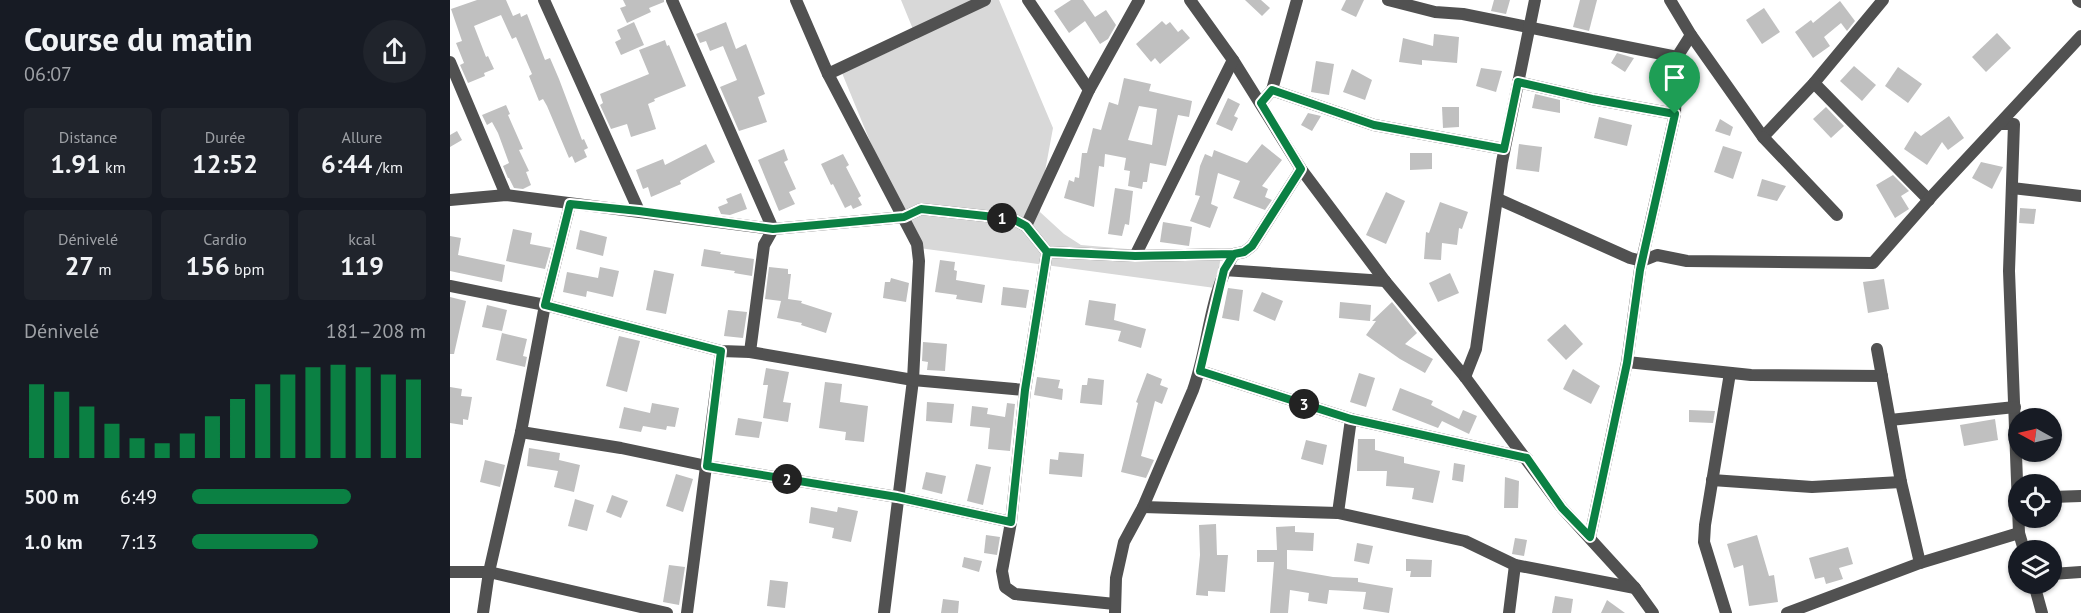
<!DOCTYPE html>
<html lang="fr">
<meta charset="utf-8">
<style>
:root{--surface:#171b24;--page:#20242c;--text:#f1f3f6;--muted:#9ea1a6;--accent:#0b8043}
body{margin:0;font-family:"PT Sans",sans-serif;background:var(--page);color:var(--text);height:100vh;display:flex;flex-direction:column;font-size:22px;white-space:nowrap}
*{box-sizing:border-box;margin:0}
p{font-size:20px;color:var(--muted)}
.icon{flex:none;width:33px;height:33px;fill:none;stroke:currentColor;stroke-width:2;stroke-linecap:round;stroke-linejoin:round}
.map{position:relative;flex:1;overflow:hidden}
.details{display:flex;flex-direction:column;background:var(--surface);width:450px}
.details>*{flex:none}
.needle{width:39px;rotate:278deg}
.fabs{position:absolute;left:1558px;top:408px;display:grid;gap:12px}
.fabs a{display:grid;place-items:center;width:54px;height:54px;border-radius:50%;background:var(--surface);box-shadow:0 2px 4px #0004;font-size:30px}
.pin{position:absolute;display:grid;place-items:center;width:51px;height:51px;color:#fff;margin:-62px -26px;border-radius:50% 50% 50% 0;rotate:-45deg;box-shadow:0 0 6px #0007}
.pin .icon{rotate:45deg}
.km{position:absolute;width:30px;height:30px;margin:-15px;border-radius:50%;background:#222;color:#fff;font-size:16px;line-height:30px;text-align:center}
.round{display:grid;place-items:center;flex:none;width:63px;height:63px;border-radius:32px;background:var(--page)}
.summary{display:flex;align-items:center;justify-content:space-between;height:102px;padding:0 24px}
h1{font-size:33px;font-weight:600;line-height:45px}
.metrics{display:grid;grid-template-columns:repeat(3,1fr);gap:9px;height:102px;padding:6px 24px}
.metrics div{display:grid;align-content:center;border-radius:6px;background:var(--page);text-align:center}
.metrics b{font-size:26px;font-weight:600}
.metrics small{font-size:16px;font-weight:400}
.metrics p{font-size:16px}
.chart{height:168px;padding:12px 24px}
.chart p{display:flex;justify-content:space-between}
.chart svg{width:100%;height:108px;margin-top:6px;stroke:var(--accent);stroke-width:6}
ul{padding:0 24px;list-style:none;font-size:20px}
li{display:grid;grid-template-columns:96px 72px 1fr;align-items:center;height:45px}
li i{height:15px;border-radius:8px;background:var(--accent)}
main{display:flex;flex:1;min-height:0}
.map>svg:first-child{display:block}
</style>
<main>
<section class="details">
<div class="summary"><div><h1>Course du matin</h1><p>06:07</p></div><a class="round"><svg class="icon" aria-label="share" viewBox="0 0 24 24"><path d="M12 15V3M7 8l5-5 5 5M5 13v7h14v-7"/></svg></a></div>
<div class="metrics">
<div><p>Distance</p><b>1.91<small> km</small></b></div>
<div><p>Durée</p><b>12:52</b></div>
<div><p>Allure</p><b>6:44<small> /km</small></b></div>
</div>
<div class="metrics">
<div><p>Dénivelé</p><b>27<small> m</small></b></div>
<div><p>Cardio</p><b>156<small> bpm</small></b></div>
<div><p>kcal</p><b>119</b></div>
</div>
<div class="chart"><p><span>Dénivelé</span>181–208 m</p>
<svg viewBox="0 0 160 44" preserveAspectRatio="none"><path d="M5 44V14M15 44V17M25 44V23M35 44V30M45 44V36M55 44V38M65 44V34M75 44V27M85 44V20M95 44V14M105 44V10M115 44V7M125 44V6M135 44V7M145 44V10M155 44V12"/></svg>
</div>
<ul>
<li><b>500 m</b>6:49<i style="width:68%"></i></li>
<li><b>1.0 km</b>7:13<i style="width:54%"></i></li>
</ul>
</section>
<div class="map">
<svg width="1631" height="613" viewBox="0 0 1631 613">
<rect width="100%" height="100%" fill="#fff"/>
<polygon fill="#d8d8d8" points="451,0 549,0 603,128 591,193 590,212 614,234 631,245 771,257 765,288 469,248 445,202 392,73 467,39"/>
<g fill="#c0c0c0" fill-rule="evenodd">
<polygon points="27,0 56,0 63,16 70,13 71,17 77,14 95,60 100,58 109,79 132,140 134,139 138,148 134,150 137,157 125,163 122,156 119,158 97,106 93,99 89,101 79,76 82,74 66,37 62,39 51,15 24,26 36,57 38,56 44,69 34,73 35,76 18,83 10,65 14,63 6,43 12,41 1,9"/>
<polygon points="173,0 214,0 214,2 199,8 201,12 177,23 170,8 176,6"/>
<polygon points="621,0 633,0 645,17 656,10 666,25 658,39 650,44 635,21 619,33 604,11"/>
<polygon points="795,0 811,0 820,8 812,16"/>
<polygon points="896,0 914,0 906,17 891,10"/>
<polygon points="1044,0 1060,0 1056,14 1041,11"/>
<polygon points="1130,0 1147,0 1139,31 1123,27"/>
<polygon points="1390,1 1405,21 1397,31 1391,23 1374,37 1380,46 1363,58 1345,32 1361,20 1363,23"/>
<polygon points="1314,8 1330,32 1312,44 1296,20"/>
<polygon points="712,21 716,25 720,22 728,32 732,29 740,38 710,64 705,58 701,62 686,44"/>
<polygon points="184,22 194,45 171,55 165,42 171,39 167,30"/>
<polygon points="276,22 286,49 296,44 315,94 308,97 317,122 289,131 270,87 287,80 273,46 260,51 256,41 250,43 246,34"/>
<polygon points="1547,33 1561,48 1536,72 1522,57"/>
<polygon points="984,34 1009,37 1007,63 972,60 972,65 949,62 953,38 983,46"/>
<polygon points="215,40 217,46 219,45 236,86 204,99 205,101 198,104 206,129 181,137 177,124 161,129 150,105 153,103 150,94 199,74 189,50"/>
<polygon points="1167,53 1184,58 1175,72 1161,63"/>
<polygon points="866,61 884,64 879,95 861,92"/>
<polygon points="1404,66 1426,85 1412,101 1390,81"/>
<polygon points="1448,67 1472,84 1458,103 1435,86"/>
<polygon points="1031,68 1052,71 1046,92 1026,86"/>
<polygon points="902,69 922,80 915,100 893,92"/>
<path d="M674,78l27,6 -2,7 43,10 -3,16 -11,-2 -12,51 -16,-3 -3,19h-4l-1,7 -14,-3 2,-15 -6,-1 2,-12 -21,-4 -1,13 -5,-1 -5,41 -30,-9 5,-18 5,2 1,-5 4,1 3,-25h5l6,-25 8,2 8,-28 9,3zM689,106l18,3 -5,36 -24,-5z"/>
<polygon points="1085,94 1110,100 1110,113 1082,108"/>
<polygon points="778,98 790,104 784,116 788,118 782,131 766,124"/>
<polygon points="56,105 60,114 58,115 73,149 69,150 79,171 76,172 81,185 73,189 64,188 59,178 58,178 53,166 59,163 48,133 42,122 37,125 32,115"/>
<polygon points="992,107 1009,107 1009,127 993,128"/>
<polygon points="1376,107 1394,126 1381,138 1363,119"/>
<polygon points="858,113 871,116 862,131 851,125"/>
<polygon points="1499,116 1514,138 1498,150 1492,142 1477,165 1454,149 1465,131 1471,136"/>
<polygon points="1149,117 1182,125 1177,146 1144,138"/>
<polygon points="1270,119 1283,127 1280,136 1265,131"/>
<polygon points="7,131 12,140 0,147 0,135"/>
<polygon points="256,144 265,162 230,181 231,184 201,197 198,187 193,189 186,170 213,159 215,165"/>
<polygon points="812,144 832,160 812,186 818,189 815,197 822,200 815,210 783,198 790,181 768,173 761,204 768,207 760,228 740,221 750,196 745,195 750,166 755,154 762,157 764,150 797,163"/>
<polygon points="1069,144 1092,147 1089,172 1066,169"/>
<polygon points="1273,146 1292,152 1283,179 1264,172"/>
<polygon points="334,149 338,160 334,162 346,189 339,192 345,204 329,211 308,160"/>
<polygon points="960,153 982,153 982,169 960,170"/>
<polygon points="393,154 399,165 396,167 411,196 408,198 412,205 403,209 401,205 395,208 383,184 381,185 371,164"/>
<polygon points="1531,162 1553,167 1542,189 1522,178"/>
<polygon points="1443,175 1459,191 1451,196 1459,209 1445,218 1426,185"/>
<polygon points="1312,179 1336,186 1327,201 1307,196"/>
<polygon points="665,188 683,191 679,225 675,224 672,236 658,234"/>
<polygon points="936,192 955,201 936,244 916,235"/>
<polygon points="291,193 297,209 280,215 271,214 268,207 278,203 276,199"/>
<polygon points="990,202 1018,212 1012,229 1009,228 1007,245 992,243 991,260 974,259 976,232 979,233"/>
<polygon points="1570,208 1586,209 1584,224 1569,223"/>
<polygon points="713,222 742,227 739,246 710,242"/>
<polygon points="63,229 82,233 80,244 101,248 95,269 56,261"/>
<polygon points="130,230 157,237 153,256 126,249"/>
<polygon points="0,236 11,238 8,255 55,265 52,282 0,271"/>
<polygon points="254,249 271,252 270,254 304,259 302,276 284,273 285,271 251,266"/>
<polygon points="490,260 505,262 504,270 507,271 506,280 535,285 532,303 506,299 507,295 485,292"/>
<polygon points="150,267 169,271 163,297 137,291 136,297 113,292 117,272 148,278"/>
<polygon points="319,267 338,269 338,274 341,274 338,299 352,301 351,303 382,313 376,333 351,325 352,323 327,318 331,301 315,299"/>
<polygon points="204,270 224,274 216,314 196,310"/>
<polygon points="1000,273 1009,293 988,302 979,283"/>
<polygon points="441,278 459,283 456,302 433,298 435,282 440,282"/>
<polygon points="1434,279 1439,309 1418,313 1413,282"/>
<polygon points="553,287 579,290 576,308 551,305"/>
<polygon points="778,288 793,290 789,321 772,318"/>
<polygon points="812,292 833,301 825,321 803,311"/>
<polygon points="0,297 16,301 4,354 0,354"/>
<polygon points="639,300 666,304 664,320 696,329 691,348 668,341 671,331 635,325"/>
<polygon points="890,302 921,305 920,321 889,318"/>
<polygon points="942,302 967,333 955,344 983,359 975,373 950,359 916,335 926,321 922,321"/>
<polygon points="37,305 57,310 52,331 32,327"/>
<polygon points="278,310 297,312 293,338 274,336"/>
<polygon points="1115,324 1133,344 1116,360 1097,340"/>
<polygon points="52,333 77,339 73,356 77,357 75,367 46,360"/>
<polygon points="169,336 190,341 177,392 156,386"/>
<polygon points="473,342 497,344 495,371 477,370 478,362 472,361"/>
<polygon points="316,368 339,372 333,402 341,403 338,422 313,418 318,385 313,385"/>
<polygon points="1123,369 1150,386 1141,404 1113,389"/>
<polygon points="697,373 712,379 710,385 718,388 712,404 705,401 691,456 704,460 696,478 671,472 688,403 686,402"/>
<polygon points="909,373 925,378 916,407 900,402"/>
<polygon points="587,377 610,380 608,388 613,389 612,400 584,395"/>
<polygon points="638,378 654,380 652,405 630,403 632,385 637,385"/>
<polygon points="375,382 392,384 390,402 418,406 414,442 395,440 396,432 369,428"/>
<polygon points="0,387 12,389 11,396 22,397 18,420 13,419 13,425 0,423"/>
<polygon points="950,388 983,401 981,405 1009,419 1013,410 1027,416 1019,434 992,421 988,428 942,410"/>
<polygon points="477,402 504,404 502,423 476,421"/>
<polygon points="202,403 229,408 225,427 217,426 216,430 193,426 191,432 169,428 174,407 200,413"/>
<polygon points="557,403 565,404 560,451 538,449 540,428 520,426 522,406 538,408 537,414 555,417"/>
<polygon points="1239,410 1265,411 1263,423 1239,422"/>
<polygon points="288,418 312,422 309,438 285,435"/>
<polygon points="1545,419 1548,440 1514,446 1510,425"/>
<polygon points="908,439 925,439 925,450 954,457 954,463 990,471 983,503 962,499 964,488 936,486 937,471 907,471"/>
<polygon points="856,440 877,445 873,465 851,459"/>
<polygon points="79,448 110,453 109,460 130,465 124,492 104,487 108,471 77,466"/>
<polygon points="609,452 634,454 632,477 599,474 600,459 608,460"/>
<polygon points="35,460 55,465 50,487 30,482"/>
<polygon points="1004,463 1015,465 1013,482 1002,480"/>
<polygon points="526,464 541,467 533,505 517,501"/>
<polygon points="476,472 496,476 492,494 472,489"/>
<polygon points="226,474 243,479 233,512 216,506"/>
<polygon points="1055,477 1069,481 1068,508 1054,508"/>
<polygon points="162,495 178,501 171,518 156,512"/>
<polygon points="125,499 144,505 137,531 118,526"/>
<polygon points="361,507 387,512 388,507 408,511 401,542 382,538 384,528 359,523"/>
<polygon points="766,524 767,555 778,555 775,592 758,591 758,596 746,595 750,555 749,525"/>
<polygon points="845,526 845,532 864,533 863,551 837,550 837,569 883,577 908,578 908,582 943,588 939,613 913,609 916,592 879,590 877,604 858,601 859,593 840,590 838,613 820,613 824,562 807,562 807,550 827,550 826,527"/>
<polygon points="536,535 550,537 547,555 534,553"/>
<polygon points="1307,535 1319,576 1324,575 1328,602 1299,606 1293,565 1284,568 1277,544"/>
<polygon points="1065,538 1077,540 1074,556 1062,554"/>
<polygon points="907,543 923,546 919,564 904,561"/>
<polygon points="1398,547 1403,564 1389,568 1393,579 1376,584 1374,577 1365,579 1359,558"/>
<polygon points="514,557 532,561 529,572 512,567"/>
<polygon points="956,559 982,560 981,577 960,577 961,571 956,571"/>
<polygon points="219,565 235,567 229,605 213,602"/>
<polygon points="320,580 338,582 335,608 317,606"/>
<polygon points="1105,596 1123,599 1121,613 1102,613"/>
<polygon points="493,599 509,601 508,613 491,613"/>
<polygon points="1157,600 1175,613 1151,613"/>
</g>
<g fill="none" stroke-linecap="round" stroke-linejoin="round">
<g stroke="#515151" stroke-width="12">
<polyline points="94,0 189,211"/>
<polyline points="222,0 323,229 314,245 300,352"/>
<polyline points="346,0 378,74 467,244 469,261 463,380 434,613"/>
<polyline points="578,0 639,90"/>
<polyline points="740,0 783,60 851,169 935,281 1015,377 1112,508 1185,588 1203,613"/>
<polyline points="938,0 985,12 1013,14 1227,57 1241,35"/>
<polyline points="1220,0 1241,35 1313,137 1364,83 1433,0"/>
<polyline points="1628,0 1631,2"/>
<polyline points="0,62 56,195"/>
<polyline points="378,74 535,0"/>
<polyline points="1068,82 1142,99 1225,114 1227,57"/>
<polyline points="1364,83 1479,200"/>
<polyline points="822,90 847,0"/>
<polyline points="811,103 822,90 924,125 1054,149"/>
<polyline points="1550,124 1564,124 1559,271 1569,533 1574,550"/>
<polyline points="1313,137 1387,215"/>
<polyline points="1562,188 1631,196"/>
<polyline points="1048,199 1180,258 1192,261 1207,255 1237,261 1423,263 1482,196 1631,36"/>
<polyline points="0,200 56,195 323,229 454,217 471,209 563,219 576,226 597,252 575,390 561,522 552,571 555,587 565,594 665,604"/>
<polyline points="576,226 639,90 689,0"/>
<polyline points="597,252 685,256 784,254"/>
<polyline points="685,256 783,60"/>
<polyline points="774,270 935,281"/>
<polyline points="0,286 95,305 271,351 300,352 463,380 575,390"/>
<polyline points="1427,349 1451,482 1470,563"/>
<polyline points="1177,362 1301,375 1432,376"/>
<polyline points="750,371 901,419"/>
<polyline points="1015,377 1026,349 1052,162 1085,0"/>
<polyline points="1440,420 1565,407"/>
<polyline points="71,432 171,448 257,466 447,497 561,522"/>
<polyline points="1262,480 1362,487 1451,482"/>
<polyline points="1602,497 1631,496"/>
<polyline points="693,507 888,513 1015,541 1065,565 1185,588"/>
<polyline points="888,513 901,419 1077,458"/>
<polyline points="1140,537 1177,362 1190,269 1225,114"/>
<polyline points="0,572 39,572 217,613"/>
<polyline points="1602,574 1631,572"/>
<polyline points="1584,584 1592,613"/>
<polyline points="33,613 39,572 71,432 95,305 120,204"/>
<polyline points="237,613 271,351"/>
<path d="M665,613l1,-35 8,-36 19,-35 50,-117c16,-44 16,-96 41,-136l10,-2 8,-6 49,-77"/>
<polyline points="1059,613 1065,565"/>
<polyline points="1276,613 1254,542 1255,525 1280,373"/>
<polyline points="1337,613 1470,563 1569,533"/>
</g>
</g>
<g fill="none" stroke-linecap="round" stroke-linejoin="round">
<defs>
<polyline id="route" points="1225,114 1142,99 1068,82 1054,149 924,125 822,90 811,103 851,169 802,246 794,252 784,254 685,256 597,252 576,226 563,219 471,209 454,217 323,229 189,211 120,204 95,305 271,351 257,466 447,497 561,522 575,390 597,252 685,256 784,254 774,270 750,371 901,419 1077,458 1112,508 1140,537 1177,363 1190,270 1225,114"/>
</defs>
<use href="#route" stroke="#fff" stroke-width="12"/>
<use href="#route" stroke="#0b8043" stroke-width="8"/>
</g>
</svg>
<div class="fabs">
<a><svg class="needle" viewBox="-14 -14 28 28"><path d="M0-13l5 13h-10z" fill="#e53935"/><path d="M0 13l5-13h-10z" fill="#9ea1a6"/></svg></a>
<a><svg class="icon" aria-label="locate" viewBox="0 0 24 24"><circle cx="12" cy="12" r="6"/><path d="M12 2v4M12 18v4M2 12h4M18 12h4"/></svg></a>
<a><svg class="icon" aria-label="layers" viewBox="0 0 24 24"><path d="M12 4l9 5-9 5-9-5zM3 14l9 5 9-5"/></svg></a>
</div>
<div class="pin" style="left:1225px;top:114px;background:#1e9e55"><svg class="icon" aria-label="arrive" viewBox="0 0 24 24"><path d="M6 21V4h12l-3 4 3 4H6"/></svg></div>
<b class="km" style="left:552px;top:218px">1</b>
<b class="km" style="left:337px;top:479px">2</b>
<b class="km" style="left:854px;top:404px">3</b>
</div>
</main>
